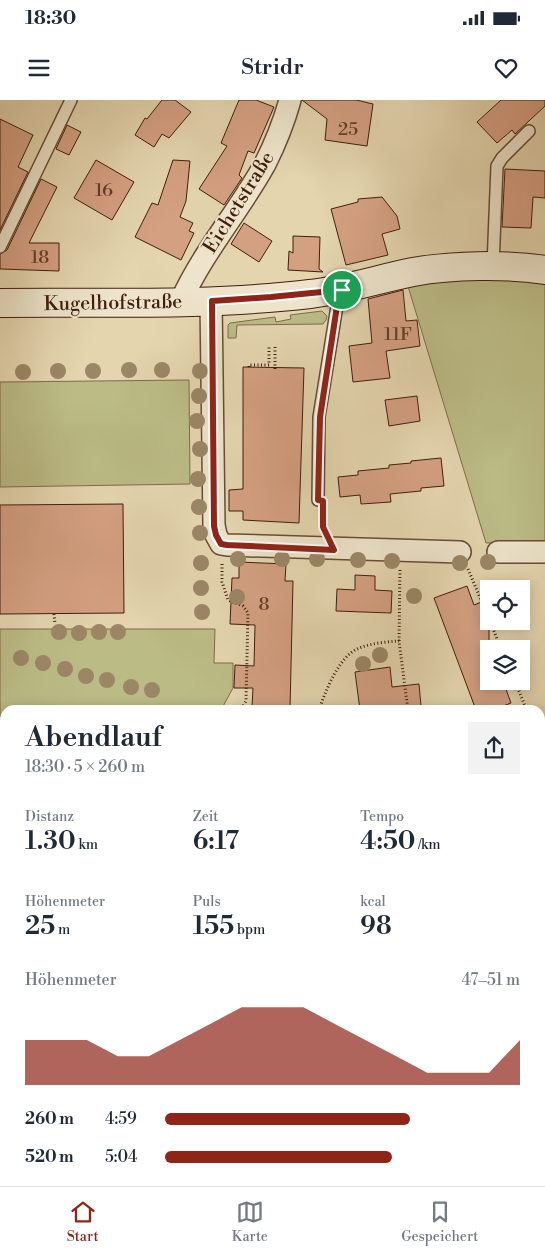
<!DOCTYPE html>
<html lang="de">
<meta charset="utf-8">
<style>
:root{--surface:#fff;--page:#f2f2f3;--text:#1f2937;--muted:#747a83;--line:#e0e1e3;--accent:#8f2418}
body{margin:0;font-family:"Libre Bodoni",serif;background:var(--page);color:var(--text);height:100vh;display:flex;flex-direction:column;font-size:19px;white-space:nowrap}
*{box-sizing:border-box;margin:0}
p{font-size:16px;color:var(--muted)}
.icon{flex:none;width:28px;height:28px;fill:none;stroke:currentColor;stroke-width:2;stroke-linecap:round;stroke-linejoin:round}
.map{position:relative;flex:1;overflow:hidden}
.drawer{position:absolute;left:0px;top:605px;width:545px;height:481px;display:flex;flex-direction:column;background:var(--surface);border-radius:15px 15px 0 0;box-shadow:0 2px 12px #0003}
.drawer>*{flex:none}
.buttons{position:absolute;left:480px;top:480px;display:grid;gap:10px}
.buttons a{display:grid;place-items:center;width:50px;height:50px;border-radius:0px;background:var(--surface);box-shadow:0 2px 12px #0003;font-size:25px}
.pin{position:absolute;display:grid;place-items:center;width:42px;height:42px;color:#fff;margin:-21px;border:2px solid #fff;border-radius:50%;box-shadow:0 1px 5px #0007}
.round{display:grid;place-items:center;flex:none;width:52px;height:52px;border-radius:0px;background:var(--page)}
.summary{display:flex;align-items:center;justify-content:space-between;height:85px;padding:0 25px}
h1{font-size:28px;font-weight:600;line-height:38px}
.figures{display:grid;grid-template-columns:repeat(3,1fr);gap:8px;height:85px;padding:5px 25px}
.figures div{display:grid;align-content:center}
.figures b{font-size:25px;font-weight:600}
.figures small{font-size:14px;font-weight:400}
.figures p{font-size:14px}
.chart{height:140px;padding:10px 25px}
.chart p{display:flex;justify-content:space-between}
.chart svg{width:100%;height:90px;margin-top:5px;fill:var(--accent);opacity:.7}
ul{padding:0 25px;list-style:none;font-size:16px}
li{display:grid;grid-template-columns:80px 60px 1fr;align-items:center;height:38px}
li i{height:12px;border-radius:6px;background:var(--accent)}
.status{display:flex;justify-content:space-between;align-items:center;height:35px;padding:0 25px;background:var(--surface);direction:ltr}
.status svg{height:14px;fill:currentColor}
header{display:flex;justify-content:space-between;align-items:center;height:65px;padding:0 25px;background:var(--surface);font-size:22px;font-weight:600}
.menu{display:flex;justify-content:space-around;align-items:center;height:70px;border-top:1px solid var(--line);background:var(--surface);font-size:14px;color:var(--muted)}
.menu a{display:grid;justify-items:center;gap:2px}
.menu .selected{color:var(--accent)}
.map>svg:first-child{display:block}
</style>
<div class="status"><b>18:30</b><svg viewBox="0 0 49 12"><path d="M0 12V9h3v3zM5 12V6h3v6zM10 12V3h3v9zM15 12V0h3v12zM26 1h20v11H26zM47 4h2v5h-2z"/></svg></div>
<header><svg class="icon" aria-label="menu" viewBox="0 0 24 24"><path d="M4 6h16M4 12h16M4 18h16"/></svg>Stridr<svg class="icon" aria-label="heart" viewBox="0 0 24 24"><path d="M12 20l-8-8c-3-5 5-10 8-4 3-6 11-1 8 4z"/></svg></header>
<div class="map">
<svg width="545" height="1086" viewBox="0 0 545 1086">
<rect width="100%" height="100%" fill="#e4d5af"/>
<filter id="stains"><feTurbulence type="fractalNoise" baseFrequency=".004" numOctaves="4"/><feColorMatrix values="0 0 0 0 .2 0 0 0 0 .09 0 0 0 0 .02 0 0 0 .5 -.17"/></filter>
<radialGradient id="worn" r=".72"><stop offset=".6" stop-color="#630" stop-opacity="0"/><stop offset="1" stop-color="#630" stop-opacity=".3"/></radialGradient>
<g fill="#bbbb86" stroke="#7e6c49">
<polygon points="461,178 545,178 545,442 486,443 407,183"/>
<polygon points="322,211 327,216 326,220 323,224 237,225 236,238 228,238 228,225 230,223 275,217 276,222 291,219 290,215"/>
<polygon points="189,280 190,384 0,387 0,282"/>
<polygon points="0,529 215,529 214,563 233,563 233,588 221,610 5,610 5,906 0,905"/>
<polygon points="540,785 545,785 545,1086 25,1086 26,1081 540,1081"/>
<polygon points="0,947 5,948 5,1081 18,1081 17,1086 0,1086"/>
</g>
<g fill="#d4a082" stroke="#401e0c">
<polygon points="162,0 175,0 191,12 169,38 162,34 154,47 135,35 145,18 147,19"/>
<polygon points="239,0 256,0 274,7 254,53 248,51 239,75 242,78 224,105 199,89 227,46 221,43"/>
<polygon points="302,0 356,0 373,4 367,46 325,40 327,19"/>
<polygon points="501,0 545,0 545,6 515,34 512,30 497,43 477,22"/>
<polygon points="0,19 33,35 18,67 28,72 0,130"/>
<polygon points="67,25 81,32 69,55 56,49"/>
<polygon points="96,60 134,82 112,120 74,98"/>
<polygon points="173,60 190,61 186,101 180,117 193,123 189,131 194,133 181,160 135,137 152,103 158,105"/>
<polygon points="505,69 545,71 545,98 533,97 531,128 502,127"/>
<polygon points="41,79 57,87 29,143 59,143 59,171 0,169 0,154 7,150"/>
<polygon points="382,97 397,116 400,129 382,134 388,155 346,165 331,109 358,102 358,99"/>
<polygon points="244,123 272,141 259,162 231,144"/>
<polygon points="293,136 320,137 319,169 323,172 288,170 289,151 293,153"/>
<polygon points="403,190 406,221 417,220 420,246 386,251 390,278 353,282 349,246 372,243 368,199"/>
<polygon points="243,267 304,268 299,423 243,420 243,411 229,411 229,390 243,389"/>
<polygon points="417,296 420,321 389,326 385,300"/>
<polygon points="441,358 444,386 421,388 421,391 390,394 391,402 361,404 360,395 340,397 338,377 358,375 358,371 389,368 389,365 411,363 411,361"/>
<polygon points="123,404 124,513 0,514 0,405"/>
<polygon points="239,462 286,464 285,481 293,481 290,609 252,607 253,588 234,588 235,565 254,566 255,525 230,524 232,478 239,478"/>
<polygon points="355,475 375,476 375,490 392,491 391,513 336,511 337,489 355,490"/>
<polygon points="467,486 474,505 489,499 489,581 503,581 511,603 493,610 476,610 434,498"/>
<polygon points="390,567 392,587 419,584 421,606 388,610 360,610 355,572"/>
</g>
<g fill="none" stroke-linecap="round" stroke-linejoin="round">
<defs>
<g id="lane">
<polyline points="0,147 71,0"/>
<polyline points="493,166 497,66 502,58 529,31"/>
<polyline points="318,400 319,317 337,206 342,190"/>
</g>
<g id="street">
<path d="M181,201c22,-49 58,-90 84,-137 10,-20 19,-42 25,-64"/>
<polyline points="211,201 214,425 216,435 221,444 227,445 460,452"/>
<polyline points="498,452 545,452"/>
</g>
<path id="secondary" d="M0,203c103,-1 207,3 310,-9 35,-4 68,-15 103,-22 39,-7 93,-8 132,-2"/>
</defs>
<use href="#lane" stroke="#694c35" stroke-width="14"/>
<use href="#street" stroke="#694c35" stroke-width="24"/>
<use href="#secondary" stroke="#401e0c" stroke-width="30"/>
<g stroke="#401e0c" stroke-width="3" stroke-dasharray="1 2.5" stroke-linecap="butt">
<polyline points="249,267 249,265 269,265 269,247"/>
<polyline points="275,269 275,247"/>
<polyline points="323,414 323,428"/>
<polyline points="222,464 222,482 228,500 243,506 248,513 246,601 241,610"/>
<polyline points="468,469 489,519"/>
<polyline points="54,514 55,524"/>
<polyline points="490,521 501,549"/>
<polyline points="399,541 400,468"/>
<polyline points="515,581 525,606"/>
<path d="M319,610c6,-18 20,-53 38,-61 13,-6 29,-7 42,-8l9,69"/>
<polyline points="516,610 525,606 529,610"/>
<polyline points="540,624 545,651"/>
<polyline points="540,772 545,772"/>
</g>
<use href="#lane" stroke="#ede4cb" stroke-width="11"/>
<use href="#street" stroke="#ede4cb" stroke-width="21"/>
<use href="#secondary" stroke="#ede4cb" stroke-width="28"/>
</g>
<g fill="#9b8666">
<circle cx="129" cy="270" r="8"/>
<circle cx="162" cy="270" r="8"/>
<circle cx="58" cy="271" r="8"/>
<circle cx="93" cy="271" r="8"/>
<circle cx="200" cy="271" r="8"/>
<circle cx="23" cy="272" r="8"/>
<circle cx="199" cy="296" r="8"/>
<circle cx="197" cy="321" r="8"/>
<circle cx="200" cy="349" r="8"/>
<circle cx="198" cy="379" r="8"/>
<circle cx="199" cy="407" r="8"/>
<circle cx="200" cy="433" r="8"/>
<circle cx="238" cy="459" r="8"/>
<circle cx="282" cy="459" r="8"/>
<circle cx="317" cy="459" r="8"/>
<circle cx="358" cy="460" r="8"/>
<circle cx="392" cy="461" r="8"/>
<circle cx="488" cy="462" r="8"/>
<circle cx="201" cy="463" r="8"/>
<circle cx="460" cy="463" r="8"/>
<circle cx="201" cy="488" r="8"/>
<circle cx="414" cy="496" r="8"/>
<circle cx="237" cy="497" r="8"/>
<circle cx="202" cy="512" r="8"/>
<circle cx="59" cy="532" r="8"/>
<circle cx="99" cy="532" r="8"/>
<circle cx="118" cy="532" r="8"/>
<circle cx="79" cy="533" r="8"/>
<circle cx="380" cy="555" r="8"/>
<circle cx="21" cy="558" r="8"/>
<circle cx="43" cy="563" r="8"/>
<circle cx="363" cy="564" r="8"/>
<circle cx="65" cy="569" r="8"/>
<circle cx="86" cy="576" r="8"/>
<circle cx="107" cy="580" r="8"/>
<circle cx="131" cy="587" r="8"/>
<circle cx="152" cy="590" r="8"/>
</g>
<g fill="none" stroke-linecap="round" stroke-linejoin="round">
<defs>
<polygon id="route" points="342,190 337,206 320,317 318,400 323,401 323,427 334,450 227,445 221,444 216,435 214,426 212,201 271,197"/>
</defs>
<use href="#route" stroke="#fff" stroke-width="10"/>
<use href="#route" stroke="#8f2418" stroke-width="6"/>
</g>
<g text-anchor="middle" stroke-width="4" stroke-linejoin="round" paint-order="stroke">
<g font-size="18" fill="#653e2a">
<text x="348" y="35">25</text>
<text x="104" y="96">16</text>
<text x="40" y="163">18</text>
<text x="398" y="240">11F</text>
<text x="264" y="510">8</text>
</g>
<g font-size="20" fill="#401e0c" stroke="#ede4cb">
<text transform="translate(238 102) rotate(-58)" y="7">Eichetstraße</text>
<text transform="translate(113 202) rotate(-1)" y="7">Kugelhofstraße</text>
</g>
</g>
<rect width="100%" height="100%" filter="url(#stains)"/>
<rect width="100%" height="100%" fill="url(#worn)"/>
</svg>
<div class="buttons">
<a><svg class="icon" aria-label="locate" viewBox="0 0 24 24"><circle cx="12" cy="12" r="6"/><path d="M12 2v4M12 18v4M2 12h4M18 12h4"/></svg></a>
<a><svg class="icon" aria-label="layers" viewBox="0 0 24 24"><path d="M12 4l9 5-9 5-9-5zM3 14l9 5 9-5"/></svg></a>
</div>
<div class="pin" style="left:342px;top:190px;background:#1e9e55"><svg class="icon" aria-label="arrive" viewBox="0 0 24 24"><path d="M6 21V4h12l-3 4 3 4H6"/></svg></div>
<section class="drawer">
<div class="summary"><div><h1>Abendlauf</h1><p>18:30 · 5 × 260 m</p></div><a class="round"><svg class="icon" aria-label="share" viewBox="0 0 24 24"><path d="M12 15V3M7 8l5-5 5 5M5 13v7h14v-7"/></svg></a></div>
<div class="figures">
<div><p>Distanz</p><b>1.30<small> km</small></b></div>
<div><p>Zeit</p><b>6:17</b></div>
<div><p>Tempo</p><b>4:50<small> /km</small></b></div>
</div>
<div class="figures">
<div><p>Höhenmeter</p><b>25<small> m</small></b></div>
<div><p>Puls</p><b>155<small> bpm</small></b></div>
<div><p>kcal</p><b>98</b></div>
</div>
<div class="chart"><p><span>Höhenmeter</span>47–51 m</p>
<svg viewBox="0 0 160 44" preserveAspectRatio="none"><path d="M0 44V22L10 22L20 22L30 30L40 30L50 22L60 14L70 6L80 6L90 6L100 14L110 22L120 30L130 38L140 38L150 38L160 22V44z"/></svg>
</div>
<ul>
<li><b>260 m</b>4:59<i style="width:69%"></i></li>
<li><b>520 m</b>5:04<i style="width:64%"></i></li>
</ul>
</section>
</div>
<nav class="menu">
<a class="selected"><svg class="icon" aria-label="home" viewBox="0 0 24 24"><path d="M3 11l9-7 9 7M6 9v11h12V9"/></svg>Start</a>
<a><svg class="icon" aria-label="map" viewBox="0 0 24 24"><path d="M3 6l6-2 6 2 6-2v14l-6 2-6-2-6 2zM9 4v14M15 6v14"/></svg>Karte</a>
<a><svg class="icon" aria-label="saved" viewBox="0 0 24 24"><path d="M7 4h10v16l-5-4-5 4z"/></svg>Gespeichert</a>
</nav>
